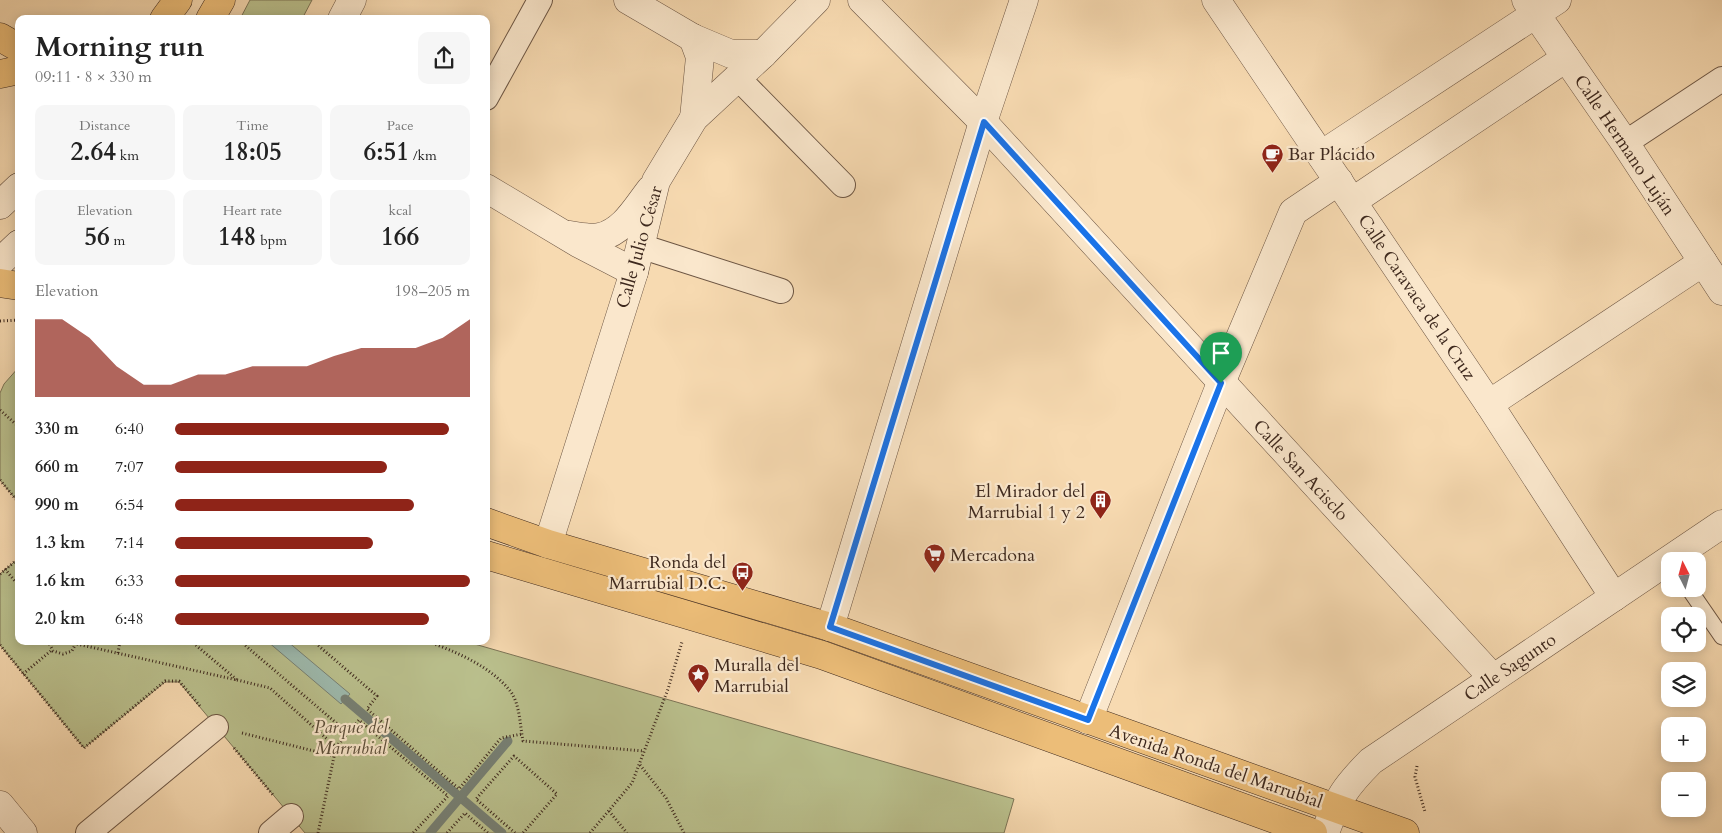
<!DOCTYPE html>
<meta charset="utf-8">
<style>
:root{--surface:#fff;--page:#f6f6f6;--text:#222;--muted:#767676;--accent:#8f2418}
body{margin:0;font-family:Cardo,serif;background:var(--page);color:var(--text);height:100vh;display:flex;flex-direction:column;font-size:19px;white-space:nowrap}
*{box-sizing:border-box;margin:0}
p{font-size:16px;color:var(--muted)}
.icon{flex:none;width:28px;height:28px;fill:none;stroke:currentColor;stroke-width:2;stroke-linecap:round;stroke-linejoin:round}
.map{position:relative;flex:1;overflow:hidden}
.sheet{position:absolute;left:15px;top:15px;width:475px;height:630px;display:flex;flex-direction:column;background:var(--surface);border-radius:10px;box-shadow:0 2px 12px #0003}
.sheet>*{flex:none}
.needle{width:32px;rotate:354deg}
.controls{position:absolute;left:1661px;top:552px;display:grid;gap:10px}
.controls a{display:grid;place-items:center;width:45px;height:45px;border-radius:10px;background:var(--surface);box-shadow:0 2px 12px #0003;font-size:25px}
.pin{position:absolute;display:grid;place-items:center;width:42px;height:42px;color:#fff;margin:-51px -21px;border-radius:50% 50% 50% 0;rotate:-45deg;box-shadow:0 0 5px #0007}
.pin .icon{rotate:45deg}
.round{display:grid;place-items:center;flex:none;width:52px;height:52px;border-radius:10px;background:var(--page)}
.overview{display:flex;align-items:center;justify-content:space-between;height:85px;padding:0 20px}
h1{font-size:28px;font-weight:600;line-height:38px}
.metrics{display:grid;grid-template-columns:repeat(3,1fr);gap:8px;height:85px;padding:5px 20px}
.metrics div{display:grid;align-content:center;border-radius:10px;background:var(--page);text-align:center}
.metrics b{font-size:25px;font-weight:600}
.metrics small{font-size:14px;font-weight:400}
.metrics p{font-size:14px}
.chart{height:140px;padding:10px 20px}
.chart p{display:flex;justify-content:space-between}
.chart svg{width:100%;height:90px;margin-top:5px;fill:var(--accent);opacity:.7}
ul{padding:0 20px;list-style:none;font-size:16px}
li{display:grid;grid-template-columns:80px 60px 1fr;align-items:center;height:38px}
li i{height:12px;border-radius:6px;background:var(--accent)}
.map>svg:first-child{display:block}
</style>
<div class="map">
<svg width="1722" height="833" viewBox="0 0 1722 833">
<rect width="100%" height="100%" fill="#f7dab1"/>
<filter id="stains"><feTurbulence type="fractalNoise" baseFrequency=".004" numOctaves="4"/><feColorMatrix values="0 0 0 0 .2 0 0 0 0 .09 0 0 0 0 .02 0 0 0 .5 -.17"/></filter>
<radialGradient id="worn" r=".72"><stop offset=".6" stop-color="#630" stop-opacity="0"/><stop offset="1" stop-color="#630" stop-opacity=".3"/></radialGradient>
<g fill="#bac08d" stroke="#7c7456">
<polygon points="250,0 312,0 302,19 240,19"/>
<polygon points="19,367 19,503 0,480 0,393 4,384"/>
<polygon points="19,558 19,641 464,641 1014,799 1004,833 305,833 179,682 165,682 84,748 0,645 0,574"/>
</g>
<polygon fill="#9dbaae" stroke="#778074" points="267,641 287,641 350,694 341,704"/>
<g fill="none" stroke-linecap="round" stroke-linejoin="round">
<g stroke="#778074" stroke-width="9">
<polyline points="345,699 502,833"/>
<polyline points="430,833 508,741"/>
</g>
<defs>
<polyline id="service" points="1689,589 1722,637"/>
<g id="pedestrian">
<polyline points="737,77 843,185"/>
<polyline points="486,98 540,0"/>
<polyline points="1625,143 1722,79"/>
<polyline points="640,246 781,291"/>
<polyline points="88,833 216,727"/>
<polyline points="271,833 291,816"/>
</g>
<g id="minor">
<polyline points="628,0 693,38 731,54 763,54"/>
<polyline points="862,0 983,122 1493,678"/>
<polyline points="1216,0 1489,404 1614,597"/>
<polyline points="1526,0 1625,143 1722,291"/>
<polyline points="342,19 352,0"/>
<polyline points="693,38 700,57 694,118"/>
<polyline points="1321,155 1557,0"/>
<polyline points="486,188 578,243 634,272"/>
<polyline points="1353,201 1566,58"/>
<path d="M569,235c9,1 22,4 31,2 23,-5 36,-29 50,-47"/>
<polyline points="1489,404 1703,262"/>
<polyline points="548,544 634,272 656,181 694,118 763,54 816,0"/>
<polyline points="830,627 983,122 1024,0"/>
<polyline points="1088,720 1221,383 1293,212 1339,181"/>
<polyline points="0,805 23,833"/>
</g>
<path id="tertiary" d="M1325,833c12,-34 21,-47 46,-72l351,-237"/>
<g id="secondary">
<polyline points="0,205 19,187"/>
<polyline points="0,262 19,244"/>
</g>
<g id="primary">
<polyline points="164,19 178,0"/>
<polyline points="210,19 221,0"/>
<polyline points="0,37 19,48"/>
<polyline points="0,74 19,70"/>
<polyline points="0,283 19,286"/>
<polyline points="486,522 548,544 830,627 1405,833"/>
<polyline points="486,555 822,655 1313,833"/>
</g>
</defs>
<use href="#service" stroke="#6c5543" stroke-width="17"/>
<use href="#pedestrian" stroke="#6c5543" stroke-width="26"/>
<use href="#minor" stroke="#6c5543" stroke-width="29"/>
<use href="#tertiary" stroke="#6c5543" stroke-width="29"/>
<use href="#secondary" stroke="#3e291e" stroke-width="29"/>
<use href="#primary" stroke="#3e291e" stroke-width="29"/>
<g stroke="#3e291e" stroke-width="3" stroke-dasharray="1 2.5" stroke-linecap="butt">
<polyline points="0,321 19,320"/>
<polyline points="0,410 19,427"/>
<polyline points="0,480 19,503"/>
<polyline points="5,569 19,586"/>
<polyline points="0,574 19,558"/>
<polyline points="48,641 53,651 63,654 72,651 77,641"/>
<polyline points="240,641 348,733 359,720 448,796 413,833"/>
<polyline points="313,641 377,696 367,709 459,789 501,738 522,734"/>
<path d="M426,641c29,10 66,26 85,51 9,13 9,34 12,49l121,10"/>
<polyline points="77,644 237,680 191,641"/>
<polyline points="0,645 84,748 165,681 179,681 200,706"/>
<polyline points="118,653 120,641"/>
<polyline points="23,674 52,650"/>
<polyline points="237,680 270,688 336,747 348,733"/>
<polyline points="242,733 334,756"/>
<polyline points="234,748 273,795"/>
<polyline points="640,765 666,798 684,833"/>
<polyline points="1417,766 1415,777 1425,812"/>
<polyline points="609,811 627,833"/>
<polyline points="318,833 336,747"/>
<polyline points="447,833 465,813 488,833"/>
<polyline points="515,833 476,799 514,756 557,794 523,833"/>
<polyline points="590,833 632,783 668,689 682,642"/>
</g>
<use href="#service" stroke="#fae7cc" stroke-width="15"/>
<use href="#pedestrian" stroke="#fae7cc" stroke-width="24"/>
<use href="#minor" stroke="#fae7cc" stroke-width="28"/>
<use href="#tertiary" stroke="#fae7cc" stroke-width="28"/>
<use href="#secondary" stroke="#fae7cc" stroke-width="28"/>
<use href="#primary" stroke="#ecbd78" stroke-width="28"/>
</g>
<g fill="none" stroke-linecap="round" stroke-linejoin="round">
<defs>
<polygon id="route" points="984,122 1221,383 1088,720 830,627"/>
</defs>
<use href="#route" stroke="#fff" stroke-width="10"/>
<use href="#route" stroke="#1a73e8" stroke-width="6"/>
</g>
<defs>
<symbol id="cafe-pin" viewBox="-11 -11 22 30"><path d="M0 17L-7.5 6A9.5 9.5 0 1 1 7.5 6Z" fill="#8f2418" stroke="#fae7cc"/><path d="M-5.5-4.5H6V0H3Q3 3.5 0 3.5H-2.5Q-5.5 3.5-5.5 0ZM3-3.2v2h1.7v-2ZM-6 4.5H4V6H-6Z" fill="#fff"/></symbol>
<symbol id="building-pin" viewBox="-11 -11 22 30"><path d="M0 17L-7.5 6A9.5 9.5 0 1 1 7.5 6Z" fill="#8f2418" stroke="#fae7cc"/><path d="M-4-6H4V6H1V3H-1V6H-4ZM-2.5-4.3h1.7v1.8h-1.7ZM.8-4.3h1.7v1.8H.8ZM-2.5-1h1.7V.8h-1.7ZM.8-1h1.7V.8H.8Z" fill="#fff"/></symbol>
<symbol id="supermarket-pin" viewBox="-11 -11 22 30"><path d="M0 17L-7.5 6A9.5 9.5 0 1 1 7.5 6Z" fill="#8f2418" stroke="#fae7cc"/><path d="M-6-5.5h2.5l.6 2H6L4.5 2H-2.5L-4.4-4H-6ZM-1.5 3.2a1.3 1.3 0 1 0 .1 0ZM3 3.2a1.3 1.3 0 1 0 .1 0Z" fill="#fff"/></symbol>
<symbol id="bus-pin" viewBox="-11 -11 22 30"><path d="M0 17L-7.5 6A9.5 9.5 0 1 1 7.5 6Z" fill="#8f2418" stroke="#fae7cc"/><path d="M-5-6H5V4H4V6H2V4H-2V6H-4V4H-5ZM-3.5-4V0h7V-4ZM-3.5 1.2v1.5H-2V1.2ZM2 1.2v1.5H3.5V1.2Z" fill="#fff"/></symbol>
<symbol id="sight-pin" viewBox="-11 -11 22 30"><path d="M0 17L-7.5 6A9.5 9.5 0 1 1 7.5 6Z" fill="#8f2418" stroke="#fae7cc"/><path d="M0-6L1.8-2.2L6-1.7L2.9 1.2L3.7 5.4L0 3.3L-3.7 5.4L-2.9 1.2L-6-1.7L-1.8-2.2Z" fill="#fff"/></symbol>
</defs>
<g fill-rule="evenodd">
<use href="#cafe-pin" x="1260" y="142" width="25" height="34"/>
<use href="#building-pin" x="1088" y="488" width="25" height="34"/>
<use href="#supermarket-pin" x="922" y="542" width="25" height="34"/>
<use href="#bus-pin" x="730" y="560" width="25" height="34"/>
<use href="#sight-pin" x="686" y="662" width="25" height="34"/>
</g>
<g text-anchor="middle" stroke-width="4.5" stroke-linejoin="round" paint-order="stroke">
<g font-size="18" fill="#3e291e" stroke="#fae7cc">
<text transform="translate(1625 145) rotate(56)" y="6">Calle Hermano Luján</text>
<text transform="translate(639 247) rotate(-74)" y="6">Calle Julio César</text>
<text transform="translate(1417 297) rotate(56)" y="6">Calle Caravaca de la Cruz</text>
<text transform="translate(1301 470) rotate(47)" y="6">Calle San Acisclo</text>
<text transform="translate(1510 667) rotate(-34)" y="6">Calle Sagunto</text>
<text transform="translate(1216 766) rotate(19)" y="6">Avenida Ronda del Marrubial</text>
</g>
<g font-size="18" fill="#3e291e" stroke="#fae7cc" text-anchor="start">
<text x="1288" y="160">Bar Plácido</text>
<text x="1085" y="497" text-anchor="end">El Mirador del<tspan x="1085" dy="21">Marrubial 1 y 2</tspan></text>
<text x="950" y="561">Mercadona</text>
<text x="726" y="568" text-anchor="end">Ronda del<tspan x="726" dy="21">Marrubial D.C.</tspan></text>
<text x="714" y="671">Muralla del<tspan x="714" dy="21">Marrubial</tspan></text>
</g>
<g font-size="18" font-style="italic" fill="#5d4f3a" stroke="#fae7cc">
<text x="351" y="733">Parque del<tspan x="351" dy="21">Marrubial</tspan></text>
</g>
</g>
<rect width="100%" height="100%" filter="url(#stains)"/>
<rect width="100%" height="100%" fill="url(#worn)"/>
</svg>
<div class="controls">
<a><svg class="needle" viewBox="-14 -14 28 28"><path d="M0-13l5 13h-10z" fill="#e53935"/><path d="M0 13l5-13h-10z" fill="#767676"/></svg></a>
<a><svg class="icon" aria-label="locate" viewBox="0 0 24 24"><circle cx="12" cy="12" r="6"/><path d="M12 2v4M12 18v4M2 12h4M18 12h4"/></svg></a>
<a><svg class="icon" aria-label="layers" viewBox="0 0 24 24"><path d="M12 4l9 5-9 5-9-5zM3 14l9 5 9-5"/></svg></a>
<a>+</a>
<a>−</a>
</div>
<div class="pin" style="left:1221px;top:383px;background:#1e9e55"><svg class="icon" aria-label="arrive" viewBox="0 0 24 24"><path d="M6 21V4h12l-3 4 3 4H6"/></svg></div>
<section class="sheet">
<div class="overview"><div><h1>Morning run</h1><p>09:11 · 8 × 330 m</p></div><a class="round"><svg class="icon" aria-label="share" viewBox="0 0 24 24"><path d="M12 15V3M7 8l5-5 5 5M5 13v7h14v-7"/></svg></a></div>
<div class="metrics">
<div><p>Distance</p><b>2.64<small> km</small></b></div>
<div><p>Time</p><b>18:05</b></div>
<div><p>Pace</p><b>6:51<small> /km</small></b></div>
</div>
<div class="metrics">
<div><p>Elevation</p><b>56<small> m</small></b></div>
<div><p>Heart rate</p><b>148<small> bpm</small></b></div>
<div><p>kcal</p><b>166</b></div>
</div>
<div class="chart"><p><span>Elevation</span>198–205 m</p>
<svg viewBox="0 0 160 44" preserveAspectRatio="none"><path d="M0 44V6L10 6L20 15L30 29L40 38L50 38L60 33L70 33L80 29L90 29L100 29L110 24L120 20L130 20L140 20L150 15L160 6V44z"/></svg>
</div>
<ul>
<li><b>330 m</b>6:40<i style="width:93%"></i></li>
<li><b>660 m</b>7:07<i style="width:72%"></i></li>
<li><b>990 m</b>6:54<i style="width:81%"></i></li>
<li><b>1.3 km</b>7:14<i style="width:67%"></i></li>
<li><b>1.6 km</b>6:33<i style="width:100%"></i></li>
<li><b>2.0 km</b>6:48<i style="width:86%"></i></li>
</ul>
</section>
</div>
